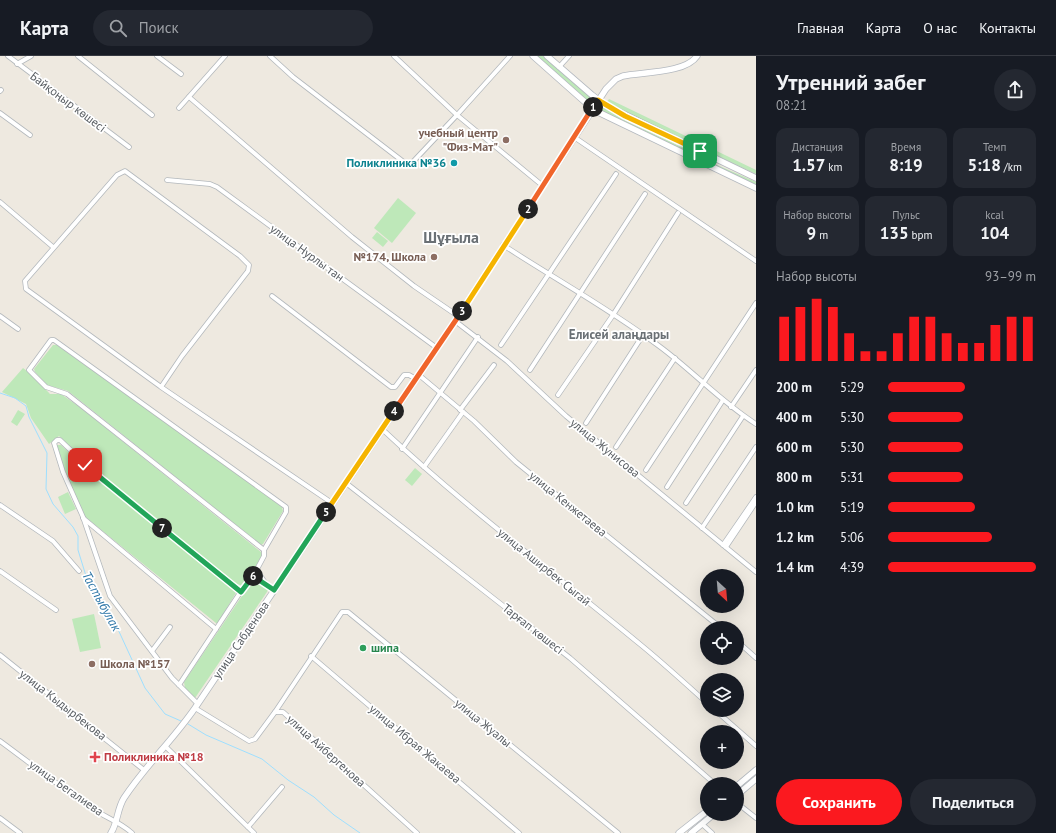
<!DOCTYPE html>
<html lang="ru">
<meta charset="utf-8">
<style>
:root{--surface:#171b24;--page:#242831;--text:#f1f3f6;--muted:#9ea1a6;--line:#363941;--accent:#fb191f}
body{margin:0;font-family:"PT Sans",sans-serif;background:var(--page);color:var(--text);height:100vh;display:flex;flex-direction:column;font-size:15px;white-space:nowrap}
*{box-sizing:border-box;margin:0}
p{font-size:13px;color:var(--muted)}
.icon{flex:none;width:22px;height:22px;fill:none;stroke:currentColor;stroke-width:2;stroke-linecap:round;stroke-linejoin:round}
.map{position:relative;flex:1;overflow:hidden}
.details{display:flex;flex-direction:column;background:var(--surface);width:300px}
.details>*{flex:none}
.needle{width:26px;rotate:154deg}
.fabs{position:absolute;left:700px;top:513px;display:grid;gap:8px}
.fabs a{display:grid;place-items:center;width:44px;height:44px;border-radius:50%;background:var(--surface);box-shadow:0 4px 16px #0002;font-size:20px}
.pin{position:absolute;display:grid;place-items:center;width:34px;height:34px;color:#fff;margin:-17px;border-radius:8px;box-shadow:0 2px 6px #0006}
.km{position:absolute;width:20px;height:20px;margin:-10px;border-radius:50%;background:#222;color:#fff;font-size:11px;line-height:20px;text-align:center}
.round{display:grid;place-items:center;flex:none;width:42px;height:42px;border-radius:21px;background:var(--page)}
.headline{display:flex;align-items:center;justify-content:space-between;height:68px;padding:0 20px}
h1{font-size:22px;font-weight:800;line-height:30px}
.figures{display:grid;grid-template-columns:repeat(3,1fr);gap:6px;height:68px;padding:4px 20px}
.figures div{display:grid;align-content:center;border-radius:10px;background:var(--page);text-align:center}
.figures b{font-size:17px;font-weight:800}
.figures small{font-size:11px;font-weight:400}
.figures p{font-size:11px}
.chart{height:112px;padding:8px 20px}
.chart p{display:flex;justify-content:space-between}
.chart svg{width:100%;height:72px;margin-top:4px;stroke:var(--accent);stroke-width:6}
.primary-button{display:flex;gap:8px;margin-top:auto;padding:8px 20px}
.primary-button a{flex:1;height:46px;border-radius:24px;background:var(--accent);color:#fff;font-size:16px;font-weight:800;line-height:46px;text-align:center}
.primary-button a+a{background:var(--page);color:var(--text)}
ul{padding:0 20px;list-style:none;font-size:13px}
li{display:grid;grid-template-columns:64px 48px 1fr;align-items:center;height:30px}
li i{height:10px;border-radius:5px;background:var(--accent)}
header{display:flex;align-items:center;gap:24px;box-sizing:border-box;height:56px;padding:0 20px;background:var(--surface);border-bottom:1px solid var(--line)}
header strong{font-size:19px}
nav{display:flex;gap:22px;margin-inline-start:auto;font-size:14px}
.search{width:280px;height:36px;background:var(--page);display:flex;align-items:center;gap:10px;box-sizing:border-box;padding:0 14px;border-radius:22px;color:var(--muted);font-size:15px}
main{display:flex;flex:1;min-height:0}
.map>svg:first-child{display:block}
</style>
<header>
<strong>Карта</strong>
<div class="search"><svg class="icon" aria-label="search" viewBox="0 0 24 24"><circle cx="10" cy="10" r="6"/><path d="M15 15l6 6"/></svg>Поиск</div>
<nav><a>Главная</a><a>Карта</a><a>О нас</a><a>Контакты</a></nav>
</header>
<main>
<div class="map">
<svg width="756" height="777" viewBox="0 0 756 777">
<rect width="100%" height="100%" fill="#eee9e0"/>
<g fill="#bee8b9">
<polygon points="536,0 543,0 590,41 587,45"/>
<polygon points="609,43 756,114 756,118 623,56 607,46"/>
<polygon points="603,51 626,65 684,92 684,94 601,55"/>
<polygon points="690,97 756,126 756,130 689,99"/>
<polygon points="398,142 416,157 392,187 374,172"/>
<polygon points="377,176 388,185 383,191 372,182"/>
<polygon points="53,289 57,289 281,448 283,455 263,488 261,489 68,335 47,329 35,316 34,313"/>
<polygon points="23,312 31,318 50,338 61,338 81,352 261,496 262,500 243,530 237,528 96,416 59,380 49,388 31,362 26,348 2,336"/>
<polygon points="18,354 25,358 17,370 11,366"/>
<polygon points="57,389 61,389 91,417 237,535 218,567 216,567 84,460 65,415"/>
<polygon points="415,412 422,418 412,430 405,424"/>
<polygon points="68,436 76,453 65,458 58,441"/>
<polygon points="255,523 269,533 195,642 185,632 184,626 252,525"/>
<polygon points="94,558 101,592 80,596 72,563"/>
</g>
<g fill="none" stroke-linecap="round" stroke-linejoin="round">
<g stroke="#9edfff" stroke-width="1">
<polyline points="0,337 15,342 26,350 29,361 47,397 46,433 53,448 73,471 78,480 78,494 86,520 116,569 145,632 165,658 181,665"/>
<polyline points="188,668 206,679 262,703 288,724 314,741 334,759 360,777"/>
</g>
<defs>
<g id="street">
<polyline points="8,0 129,91"/>
<polyline points="78,0 152,59"/>
<polyline points="157,0 181,18"/>
<polyline points="270,0 293,21 405,107 410,109 457,59 394,0"/>
<polyline points="510,0 457,59 543,130"/>
<polyline points="17,8 31,0"/>
<polyline points="559,11 569,0"/>
<polyline points="0,35 1,34"/>
<polyline points="189,41 352,181 414,230 458,260"/>
<polyline points="179,52 225,0"/>
<polyline points="0,57 30,79"/>
<polyline points="574,81 756,205"/>
<polyline points="167,124 210,128 217,131 437,292"/>
<polyline points="0,146 53,191"/>
<path d="M503,189c52,34 107,64 156,101 34,25 62,56 97,78"/>
<polyline points="272,240 391,331 395,331 404,319 409,319 416,323"/>
<polyline points="0,260 18,273"/>
<polyline points="455,265 507,305 566,360 756,516"/>
<polyline points="501,289 616,118"/>
<polyline points="530,314 645,138"/>
<polyline points="419,319 474,365 516,406 721,572"/>
<polyline points="161,331 182,300 248,215 249,209 240,200 125,115 117,119 25,225 26,233 161,331 332,447"/>
<polyline points="558,339 613,259 678,157"/>
<polyline points="731,351 756,314"/>
<polyline points="460,354 494,309"/>
<polyline points="586,367 643,279"/>
<path d="M382,373c82,77 172,144 259,216 22,18 44,38 66,58"/>
<polyline points="616,391 675,302"/>
<polyline points="402,393 478,281"/>
<polyline points="424,411 463,356"/>
<polyline points="646,414 756,247"/>
<polyline points="346,427 570,602 715,728"/>
<polyline points="667,431 723,344"/>
<polyline points="686,447 743,360"/>
<polyline points="0,449 53,485 79,515"/>
<polyline points="83,462 216,573"/>
<polyline points="702,472 756,391"/>
<polyline points="723,489 756,441"/>
<polyline points="726,491 756,446"/>
<polyline points="0,515 56,554"/>
<polyline points="256,515 264,500 264,494 286,456 286,451 54,284 51,284 29,314 46,331 67,338 264,494"/>
<polyline points="253,519 274,534"/>
<polyline points="737,585 756,602"/>
<polyline points="152,595 170,571"/>
<polyline points="0,599 144,714"/>
<polyline points="311,600 519,777"/>
<polyline points="179,629 253,517 258,516 266,528"/>
<polyline points="198,648 172,622 110,540 83,461 63,416 54,387 57,384 60,384 101,423 241,536"/>
<polyline points="195,652 249,685 255,683 275,656 283,656 417,777"/>
<polyline points="715,654 756,690"/>
<polyline points="275,656 342,556 348,556 618,777"/>
<path d="M0,685c30,22 59,45 90,66 14,10 29,14 42,26"/>
<polyline points="165,690 254,777"/>
<polyline points="737,747 756,762"/>
<polyline points="0,762 20,777"/>
<polyline points="702,768 712,777"/>
<polyline points="248,771 282,731"/>
</g>
<g id="secondary">
<polyline points="533,0 586,47 600,57 756,132"/>
<polyline points="547,0 592,39 605,49 756,122"/>
<polyline points="737,730 756,714"/>
<polyline points="737,739 756,723"/>
<path d="M111,777c7,-11 6,-24 13,-35 21,-32 49,-58 71,-90l260,-387 151,-232 10,-10 7,-3c20,-4 63,-3 74,-20"/>
<polyline points="679,777 707,755"/>
<polyline points="691,777 714,758"/>
</g>
</defs>
<use href="#street" stroke="#b3b8bc" stroke-width="5.5"/>
<use href="#secondary" stroke="#b4b9bf" stroke-width="7"/>
<use href="#street" stroke="#fff" stroke-width="4"/>
<use href="#secondary" stroke="#fff" stroke-width="5.5"/>
</g>
<g fill="none" stroke-linecap="round" stroke-linejoin="round">
<defs>
<polyline id="split-1" points="593,51 598,44 625,60 700,95"/>
<polyline id="split-2" points="528,153 593,51"/>
<polyline id="split-3" points="462,255 528,153"/>
<polyline id="split-4" points="394,355 462,255"/>
<polyline id="split-5" points="326,456 394,355"/>
<polyline id="split-6" points="253,520 274,534 326,456"/>
<polyline id="split-7" points="162,472 241,536 253,520"/>
<polyline id="split-8" points="85,409 162,472"/>
</defs>
<use href="#split-1" stroke="#fff" stroke-width="8"/>
<use href="#split-2" stroke="#fff" stroke-width="8"/>
<use href="#split-3" stroke="#fff" stroke-width="8"/>
<use href="#split-4" stroke="#fff" stroke-width="8"/>
<use href="#split-5" stroke="#fff" stroke-width="8"/>
<use href="#split-6" stroke="#fff" stroke-width="8"/>
<use href="#split-7" stroke="#fff" stroke-width="8"/>
<use href="#split-8" stroke="#fff" stroke-width="8"/>
<use href="#split-1" stroke="#f5b400" stroke-width="5"/>
<use href="#split-2" stroke="#f0652b" stroke-width="5"/>
<use href="#split-3" stroke="#f5b400" stroke-width="5"/>
<use href="#split-4" stroke="#f0652b" stroke-width="5"/>
<use href="#split-5" stroke="#f5b400" stroke-width="5"/>
<use href="#split-6" stroke="#22a559" stroke-width="5"/>
<use href="#split-7" stroke="#22a559" stroke-width="5"/>
<use href="#split-8" stroke="#22a559" stroke-width="5"/>
</g>
<g fill="#8d6e63" stroke="#fff" stroke-width="1.5">
<circle cx="506" cy="84" r="4"/>
<circle cx="434" cy="201" r="4"/>
<circle cx="92" cy="608" r="4"/>
</g>
<circle fill="#0f9aa8" stroke="#fff" stroke-width="1.5" cx="454" cy="107" r="4"/>
<circle fill="#2e9e5b" stroke="#fff" stroke-width="1.5" cx="363" cy="592" r="4"/>
<path fill="#e0444e" stroke="#fff" stroke-width="1.5" d="M93 695h4v4h4v4h-4v4h-4v-4h-4v-4h4z"/>
<g text-anchor="middle" stroke-width="3.5" stroke-linejoin="round" paint-order="stroke">
<g font-size="12" fill="#595e63" stroke="#fff">
<text transform="translate(68 46) rotate(37)" y="4">Байқоңыр көшесі</text>
<text transform="translate(307 197) rotate(36)" y="4">улица Нурлы тан</text>
<text transform="translate(605 392) rotate(39)" y="4">улица Жунисова</text>
<text transform="translate(568 448) rotate(39)" y="4">улица Кенжетаева</text>
<text transform="translate(544 511) rotate(39)" y="4">улица Аширбек Сыгай</text>
<text transform="translate(533 573) rotate(38)" y="4">Тарғап көшесі</text>
<text transform="translate(241 584) rotate(-56)" y="4">улица Сабденова</text>
<text transform="translate(63 649) rotate(38)" y="4">улица Кыдырбекова</text>
<text transform="translate(483 667) rotate(39)" y="4">улица Жуалы</text>
<text transform="translate(415 688) rotate(40)" y="4">улица Ибрая Жакаева</text>
<text transform="translate(326 695) rotate(42)" y="4">улица Айбергенова</text>
<text transform="translate(66 732) rotate(35)" y="4">улица Бегалиева</text>
</g>
<g font-size="12" font-weight="bold" fill="#785e54" stroke="#fff" text-anchor="end">
<text x="498" y="81">учебный центр<tspan x="498" dy="14">"Физ-Мат"</tspan></text>
<text x="426" y="205">№174, Школа</text>
<text x="100" y="612" text-anchor="start">Школа №157</text>
</g>
<g font-size="12" font-weight="bold" fill="#0d838f" stroke="#fff" text-anchor="end">
<text x="446" y="111">Поликлиника №36</text>
</g>
<g font-size="12" font-weight="bold" fill="#27864d" stroke="#fff" text-anchor="start">
<text x="371" y="596">шипа</text>
</g>
<g font-size="12" font-weight="bold" fill="#be3a42" stroke="#fff" text-anchor="start">
<text x="104" y="705">Поликлиника №18</text>
</g>
<g font-size="13" font-weight="bold" fill="#6a7075" stroke="#fff">
<text x="619" y="283">Елисей алаңдары</text>
</g>
<g font-size="13" font-style="italic" fill="#2e77a8" stroke="#fff">
<text transform="translate(102 545) rotate(61)" y="5">Тастыбулак</text>
</g>
<g font-size="16" font-weight="bold" fill="#6a7075" stroke="#fff">
<text x="451" y="187">Шұғыла</text>
</g>
</g>
</svg>
<div class="fabs">
<a><svg class="needle" viewBox="-14 -14 28 28"><path d="M0-13l5 13h-10z" fill="#e53935"/><path d="M0 13l5-13h-10z" fill="#9ea1a6"/></svg></a>
<a><svg class="icon" aria-label="locate" viewBox="0 0 24 24"><circle cx="12" cy="12" r="6"/><path d="M12 2v4M12 18v4M2 12h4M18 12h4"/></svg></a>
<a><svg class="icon" aria-label="layers" viewBox="0 0 24 24"><path d="M12 4l9 5-9 5-9-5zM3 14l9 5 9-5"/></svg></a>
<a>+</a>
<a>−</a>
</div>
<div class="pin" style="left:700px;top:95px;background:#1e9e55"><svg class="icon" aria-label="arrive" viewBox="0 0 24 24"><path d="M6 21V4h12l-3 4 3 4H6"/></svg></div>
<div class="pin" style="left:85px;top:409px;background:#d93025"><svg class="icon" aria-label="check" viewBox="0 0 24 24"><path d="M5 12l5 5 9-10"/></svg></div>
<b class="km" style="left:593px;top:51px">1</b>
<b class="km" style="left:528px;top:153px">2</b>
<b class="km" style="left:462px;top:255px">3</b>
<b class="km" style="left:394px;top:355px">4</b>
<b class="km" style="left:326px;top:456px">5</b>
<b class="km" style="left:253px;top:520px">6</b>
<b class="km" style="left:162px;top:472px">7</b>
</div>
<section class="details">
<div class="headline"><div><h1>Утренний забег</h1><p>08:21</p></div><a class="round"><svg class="icon" aria-label="share" viewBox="0 0 24 24"><path d="M12 15V3M7 8l5-5 5 5M5 13v7h14v-7"/></svg></a></div>
<div class="figures">
<div><p>Дистанция</p><b>1.57<small> km</small></b></div>
<div><p>Время</p><b>8:19</b></div>
<div><p>Темп</p><b>5:18<small> /km</small></b></div>
</div>
<div class="figures">
<div><p>Набор высоты</p><b>9<small> m</small></b></div>
<div><p>Пульс</p><b>135<small> bpm</small></b></div>
<div><p>kcal</p><b>104</b></div>
</div>
<div class="chart"><p><span>Набор высоты</span>93–99 m</p>
<svg viewBox="0 0 160 44" preserveAspectRatio="none"><path d="M5 44V17M15 44V11M25 44V6M35 44V11M45 44V27M55 44V38M65 44V38M75 44V27M85 44V17M95 44V17M105 44V27M115 44V33M125 44V33M135 44V22M145 44V17M155 44V17"/></svg>
</div>
<ul>
<li><b>200 m</b>5:29<i style="width:52%"></i></li>
<li><b>400 m</b>5:30<i style="width:51%"></i></li>
<li><b>600 m</b>5:30<i style="width:51%"></i></li>
<li><b>800 m</b>5:31<i style="width:51%"></i></li>
<li><b>1.0 km</b>5:19<i style="width:59%"></i></li>
<li><b>1.2 km</b>5:06<i style="width:70%"></i></li>
<li><b>1.4 km</b>4:39<i style="width:100%"></i></li>
</ul>
<div class="primary-button"><a>Сохранить</a><a>Поделиться</a></div>
</section>
</main>
